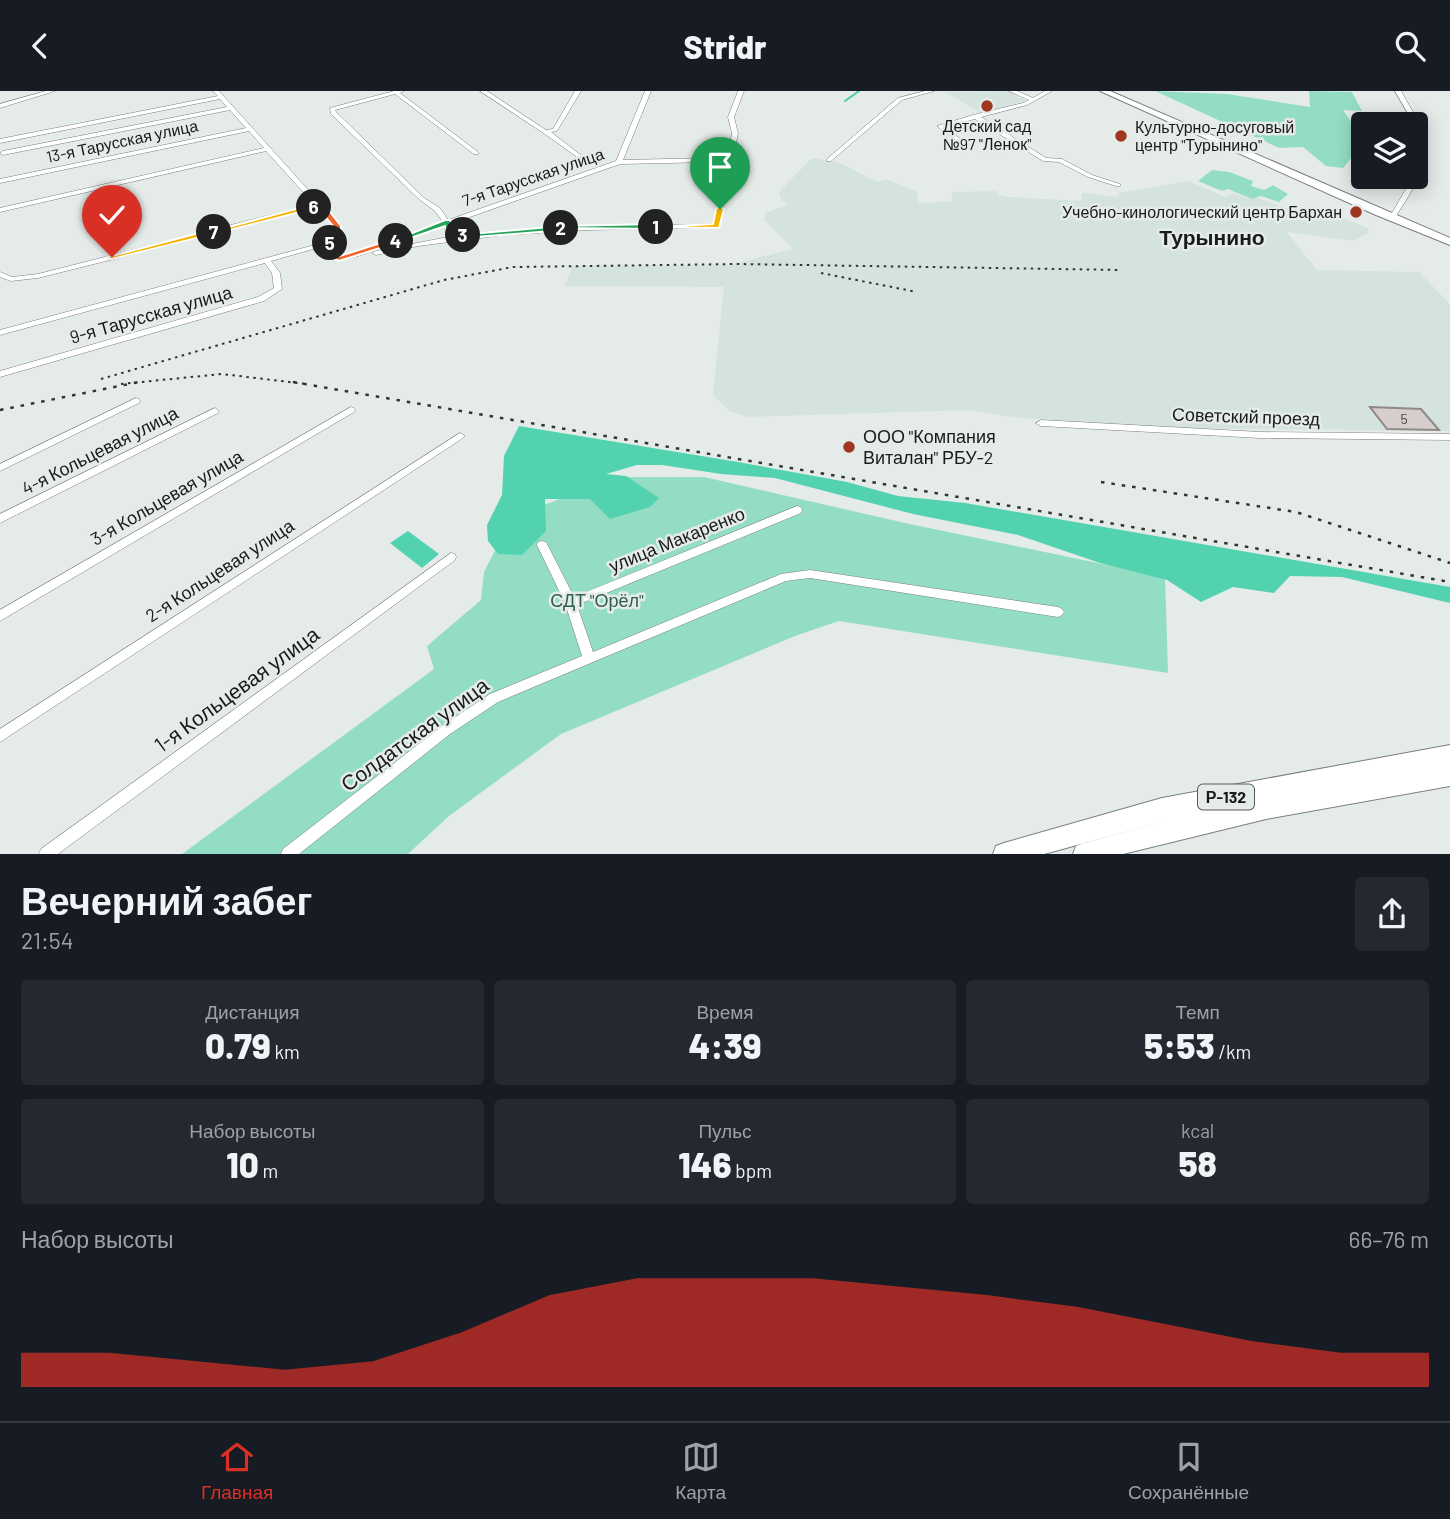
<!DOCTYPE html>
<html lang="ru">
<meta charset="utf-8">
<style>
:root{--surface:#171b24;--page:#242831;--text:#f1f3f6;--muted:#9ea1a6;--line:#363941;--accent:#d93025}
body{margin:0;font-family:Barlow,sans-serif;background:var(--page);color:var(--text);height:100vh;display:flex;flex-direction:column;font-size:26px;white-space:nowrap}
*{box-sizing:border-box;margin:0}
p{font-size:23px;color:var(--muted)}
.icon{flex:none;width:38px;height:38px;fill:none;stroke:currentColor;stroke-width:2;stroke-linecap:round;stroke-linejoin:round}
.map{position:relative;height:763px;overflow:hidden}
.side{display:flex;flex-direction:column;background:var(--surface);flex:1}
.side>*{flex:none}
.buttons{position:absolute;left:1351px;top:21px;display:grid;gap:14px}
.buttons a{display:grid;place-items:center;width:77px;height:77px;border-radius:7px;background:var(--surface);box-shadow:0 4px 18px #0003;font-size:35px}
.pin{position:absolute;display:grid;place-items:center;width:60px;height:60px;color:#fff;margin:-72px -30px;border-radius:50% 50% 50% 0;rotate:-45deg;box-shadow:0 0 7px #0007}
.pin .icon{rotate:45deg}
.km{position:absolute;width:35px;height:35px;margin:-18px;border-radius:50%;background:#222;color:#fff;font-size:19px;line-height:35px;text-align:center}
.round{display:grid;place-items:center;flex:none;width:74px;height:74px;border-radius:7px;background:var(--page)}
.overview{display:flex;align-items:center;justify-content:space-between;height:119px;padding:0 21px}
h1{font-size:38px;font-weight:800;line-height:52px}
.figures{display:grid;grid-template-columns:repeat(3,1fr);gap:10px;height:119px;padding:7px 21px}
.figures div{display:grid;align-content:center;border-radius:7px;background:var(--page);text-align:center}
.figures b{font-size:35px;font-weight:800}
.figures small{font-size:19px;font-weight:400}
.figures p{font-size:19px}
.chart{height:196px;padding:14px 21px}
.chart p{display:flex;justify-content:space-between}
.chart svg{width:100%;height:126px;margin-top:7px;fill:var(--accent);opacity:.7}
header{display:flex;justify-content:space-between;align-items:center;height:91px;padding:0 21px;background:var(--surface);font-size:32px;font-weight:800}
.tab-bar{display:flex;justify-content:space-around;align-items:center;height:98px;border-top:2px solid var(--line);background:var(--surface);font-size:19px;color:var(--muted)}
.tab-bar a{display:grid;justify-items:center;gap:4px}
.tab-bar .selected{color:var(--accent)}
.map>svg:first-child{display:block}
</style>
<header><svg class="icon" aria-label="back" viewBox="0 0 24 24"><path d="M15 5l-7 7 7 7"/></svg>Stridr<svg class="icon" aria-label="search" viewBox="0 0 24 24"><circle cx="10" cy="10" r="6"/><path d="M15 15l6 6"/></svg></header>
<div class="map">
<svg width="1450" height="763" viewBox="0 0 1450 763">
<rect width="100%" height="100%" fill="#e5ebe9"/>
<g fill="#d4e3de">
<polygon points="1006,0 1027,9 981,22 945,1"/>
<polygon points="812,67 840,72 877,91 886,88 917,101 919,112 953,110 951,101 996,100 998,104 1007,106 1081,110 1082,102 1119,106 1118,102 1188,90 1225,106 1234,102 1249,108 1257,107 1306,124 1323,120 1368,137 1369,141 1354,150 1287,141 1317,179 1419,181 1450,213 1450,340 1176,337 1009,326 971,319 749,326 729,320 713,304 724,196 565,195 572,175 729,174 793,158 764,129 765,122 787,114 781,108 779,101"/>
</g>
<g fill="#94ddc5">
<polygon points="1155,0 1227,3 1310,16 1309,0 1352,1 1362,20 1343,19 1352,32 1363,34 1363,68 1352,66 1343,77 1326,75 1303,56 1279,57"/>
<polygon points="1212,79 1229,81 1253,90 1251,95 1264,99 1273,94 1288,103 1279,111 1261,105 1252,108 1228,98 1222,100 1198,90"/>
<polygon points="618,386 704,386 905,432 1165,486 1168,582 839,530 795,545 561,643 449,725 408,763 182,763 434,578 427,555 481,509 484,481 512,426"/>
</g>
<g fill="#53d2af">
<polygon points="519,335 738,371 847,391 898,405 965,412 1450,496 1450,512 1342,486 1290,485 1274,502 1233,496 1201,511 1167,489 1100,472 1018,444 913,423 775,387 721,383 662,374 637,374 606,383 626,385 659,407 650,416 610,428 590,408 545,408 546,440 522,464 498,463 488,450 487,434 502,404 504,365"/>
<polygon points="408,440 439,463 422,477 390,452"/>
</g>
<g fill="none" stroke-linecap="round" stroke-linejoin="round">
<polyline stroke="#4ccdaa" stroke-width="2" points="845,10 859,0"/>
</g>
<polygon fill="#d5cecd" stroke="#8f8987" stroke-width="2" points="1370,316 1421,318 1439,339 1387,338"/>
<g fill="none" stroke-linecap="round" stroke-linejoin="round">
<defs>
<g id="minor">
<polygon points="46,0 55,0 0,17 0,13"/>
<polygon points="213,0 219,0 320,112 322,113 323,115 339,134 340,150 328,154 328,159 340,165 356,161 443,131 435,120 420,109 331,23 330,17 394,0 404,0 400,2 478,61 478,63 474,63 395,3 335,19 336,21 424,107 440,117 448,129 616,70 645,0 651,0 623,69 711,67 714,69 711,71 620,73 450,133 454,145 545,137 714,133 732,42 728,26 738,0 744,0 734,26 738,42 719,136 588,139 503,144 418,155 376,164 372,162 376,160 448,146 444,135 358,165 339,169 321,162 320,156 271,170 280,182 282,198 264,210 0,286 0,280 258,206 274,197 272,182 265,172 0,244 0,239 333,149 334,135 317,117 38,187 11,190 0,186 0,181 12,186 38,183 314,113 266,60 0,121 0,117 264,57 249,40 0,92 0,88 246,37 230,19 3,64 0,62 3,60 227,16 220,8 0,52 0,48 218,5"/>
<polygon points="480,0 487,0 546,39 553,38 575,0 581,0 557,40 551,41 582,65 577,66 545,43"/>
<polygon points="925,0 934,0 902,9 831,70 827,70 827,68 898,7"/>
<polygon points="1009,0 1017,0 1033,7 1045,0 1052,0 1027,14 981,26 1046,67 1062,68 1092,84 1120,93 1120,95 1116,95 1088,86 1059,71 1043,70 975,28 944,36 963,50 964,51 961,53 937,35 973,24 1023,12 1029,9"/>
<path d="M1395,0h6c7,13 16,26 21,39 12,33 -11,61 -27,88l-3,2 -3,-2 24,-41h3v-8l4,-17 -4,-28h-2z"/>
<polygon points="136,307 139,308 140,310 139,312 0,380 0,373"/>
<polygon points="351,316 354,317 355,319 354,321 0,530 0,519"/>
<polygon points="215,317 219,320 218,322 0,432 0,423"/>
<polygon points="1041,329 1260,341 1450,343 1450,349 1260,347 1041,335 1036,332"/>
<polygon points="460,342 465,345 463,347 0,651 0,638"/>
<polygon points="797,415 801,416 802,419 801,422 577,514 593,561 781,483 810,479 1058,516 1062,518 1064,521 1062,524 1058,526 810,487 786,490 498,611 450,643 299,763 281,763 283,758 442,635 490,603 582,565 565,512 537,454 538,451 542,450 546,451 574,506"/>
<polygon points="451,462 455,463 456,466 455,469 58,763 39,763 41,758"/>
</g>
<polygon id="primary" points="1100,0 1110,0 1450,147 1450,154 1376,124"/>
<polygon id="trunk" points="1450,654 1450,695 1266,728 1123,763 1073,763 1076,755 1084,752 1184,725 1044,763 993,763 996,755 1004,752 1162,707"/>
</defs>
<use href="#minor" stroke="#797f7c" stroke-width="1"/>
<use href="#primary" stroke="#797f7c" stroke-width="2"/>
<use href="#trunk" stroke="#797f7c" stroke-width="2"/>
<use href="#minor" fill="#fff" fill-rule="evenodd"/>
<use href="#primary" fill="#fff" fill-rule="evenodd"/>
<use href="#trunk" fill="#fff" fill-rule="evenodd"/>
<g stroke="#313433" stroke-width="2" stroke-dasharray="2.5 4.5" stroke-linecap="butt">
<polyline points="821,182 917,201"/>
<polyline points="101,288 444,189 513,176 738,173 1121,179"/>
<polyline points="121,293 222,283 306,293"/>
</g>
<g stroke="#313433" stroke-width="2.5" stroke-dasharray="3.5 7" stroke-linecap="butt">
<polyline points="293,291 1450,491"/>
<polyline points="0,319 139,291"/>
<polyline points="1101,391 1296,421 1450,472"/>
</g>
</g>
<polygon fill="#f5b400" stroke="#fff" stroke-width="2" points="720,115 724,118 719,137 652,136 713,133 716,118"/>
<polygon fill="#22a559" stroke="#fff" stroke-width="2" points="656,133 659,138 557,137 561,135"/>
<polygon fill="#22a559" stroke="#fff" stroke-width="2" points="561,135 564,139 463,147 459,144"/>
<polygon fill="#22a559" stroke="#fff" stroke-width="2" points="445,129 450,129 455,143 466,143 466,146 448,147 445,135 399,151 392,150"/>
<polygon fill="#f0652b" stroke="#fff" stroke-width="2" points="396,147 399,151 339,170 320,160 321,152 330,150 334,152 328,159 340,165"/>
<polygon fill="#f0652b" stroke="#fff" stroke-width="2" points="323,112 341,135 341,150 330,155 325,152 332,149 333,135 318,117 310,116"/>
<polygon fill="#f5b400" stroke="#fff" stroke-width="2" points="314,113 316,117 214,143 210,141"/>
<polygon fill="#f5b400" stroke="#fff" stroke-width="2" points="214,138 217,142 112,168 108,166"/>
<g fill="#9f3620" stroke="#e5ebe9" stroke-width="2.5">
<circle cx="987" cy="15" r="7"/>
<circle cx="1121" cy="45" r="7"/>
<circle cx="1356" cy="121" r="7"/>
<circle cx="849" cy="356" r="7"/>
</g>
<g text-anchor="middle" stroke-width="5" stroke-linejoin="round" paint-order="stroke">
<g font-size="14" fill="#474847">
<text x="1404" y="333">5</text>
</g>
<g font-size="16" fill="#181b1a" stroke="#e5ebe9">
<text x="987" y="41">Детский сад<tspan x="987" dy="18">№97 "Ленок"</tspan></text>
<text x="1135" y="42" text-anchor="start">Культурно-досуговый<tspan x="1135" dy="18">центр "Турынино"</tspan></text>
<text x="1342" y="127" text-anchor="end">Учебно-кинологический центр Бархан</text>
</g>
<g font-size="16" fill="#181b1a" stroke="#e5ebe9">
<text transform="translate(122 50) rotate(-12)" y="6">13-я Тарусская улица</text>
<text transform="translate(533 86) rotate(-19)" y="6">7-я Тарусская улица</text>
</g>
<rect fill="#e5ebe9" stroke="#565958" stroke-width="2" x="1198" y="693.5" width="56" height="25" rx="5"/>
<g font-size="16" font-weight="bold" fill="#181b1a">
<text x="1226" y="712">Р-132</text>
</g>
<g font-size="18" fill="#181b1a" stroke="#e5ebe9">
<text transform="translate(151 224) rotate(-16)" y="6">9-я Тарусская улица</text>
<text transform="translate(1246 326) rotate(2)" y="6">Советский проезд</text>
<text transform="translate(100 360) rotate(-27)" y="6">4-я Кольцевая улица</text>
<text transform="translate(167 407) rotate(-30)" y="6">3-я Кольцевая улица</text>
<text transform="translate(677 449) rotate(-22)" y="6">улица Макаренко</text>
<text transform="translate(220 480) rotate(-33)" y="6">2-я Кольцевая улица</text>
</g>
<g font-size="18" fill="#181b1a" stroke="#e5ebe9" text-anchor="start">
<text x="863" y="352">ООО "Компания<tspan x="863" dy="21">Виталан" РБУ-2</tspan></text>
</g>
<g font-size="18" fill="#2d6051" stroke="#e5ebe9">
<text x="597" y="516">СДТ "Орёл"</text>
</g>
<g font-size="21" font-weight="bold" fill="#181b1a" stroke="#e5ebe9">
<text x="1212" y="154">Турынино</text>
</g>
<g font-size="21" fill="#181b1a" stroke="#e5ebe9">
<text transform="translate(237 599) rotate(-36)" y="7">1-я Кольцевая улица</text>
<text transform="translate(415 644) rotate(-36)" y="7">Солдатская улица</text>
</g>
</g>
</svg>
<div class="buttons">
<a><svg class="icon" aria-label="layers" viewBox="0 0 24 24"><path d="M12 4l9 5-9 5-9-5zM3 14l9 5 9-5"/></svg></a>
</div>
<div class="pin" style="left:720px;top:118px;background:#1e9e55"><svg class="icon" aria-label="arrive" viewBox="0 0 24 24"><path d="M6 21V4h12l-3 4 3 4H6"/></svg></div>
<div class="pin" style="left:112px;top:166px;background:#d93025"><svg class="icon" aria-label="check" viewBox="0 0 24 24"><path d="M5 12l5 5 9-10"/></svg></div>
<b class="km" style="left:656px;top:136px">1</b>
<b class="km" style="left:561px;top:137px">2</b>
<b class="km" style="left:463px;top:144px">3</b>
<b class="km" style="left:396px;top:150px">4</b>
<b class="km" style="left:330px;top:152px">5</b>
<b class="km" style="left:314px;top:116px">6</b>
<b class="km" style="left:214px;top:141px">7</b>
</div>
<section class="side">
<div class="overview"><div><h1>Вечерний забег</h1><p>21:54</p></div><a class="round"><svg class="icon" aria-label="share" viewBox="0 0 24 24"><path d="M12 15V3M7 8l5-5 5 5M5 13v7h14v-7"/></svg></a></div>
<div class="figures">
<div><p>Дистанция</p><b>0.79<small> km</small></b></div>
<div><p>Время</p><b>4:39</b></div>
<div><p>Темп</p><b>5:53<small> /km</small></b></div>
</div>
<div class="figures">
<div><p>Набор высоты</p><b>10<small> m</small></b></div>
<div><p>Пульс</p><b>146<small> bpm</small></b></div>
<div><p>kcal</p><b>58</b></div>
</div>
<div class="chart"><p><span>Набор высоты</span>66–76 m</p>
<svg viewBox="0 0 160 44" preserveAspectRatio="none"><path d="M0 44V32L10 32L20 35L30 38L40 35L50 25L60 12L70 6L80 6L90 6L100 9L110 12L120 16L130 22L140 28L150 32L160 32V44z"/></svg>
</div>
</section>
<nav class="tab-bar">
<a class="selected"><svg class="icon" aria-label="home" viewBox="0 0 24 24"><path d="M3 11l9-7 9 7M6 9v11h12V9"/></svg>Главная</a>
<a><svg class="icon" aria-label="map" viewBox="0 0 24 24"><path d="M3 6l6-2 6 2 6-2v14l-6 2-6-2-6 2zM9 4v14M15 6v14"/></svg>Карта</a>
<a><svg class="icon" aria-label="saved" viewBox="0 0 24 24"><path d="M7 4h10v16l-5-4-5 4z"/></svg>Сохранённые</a>
</nav>
